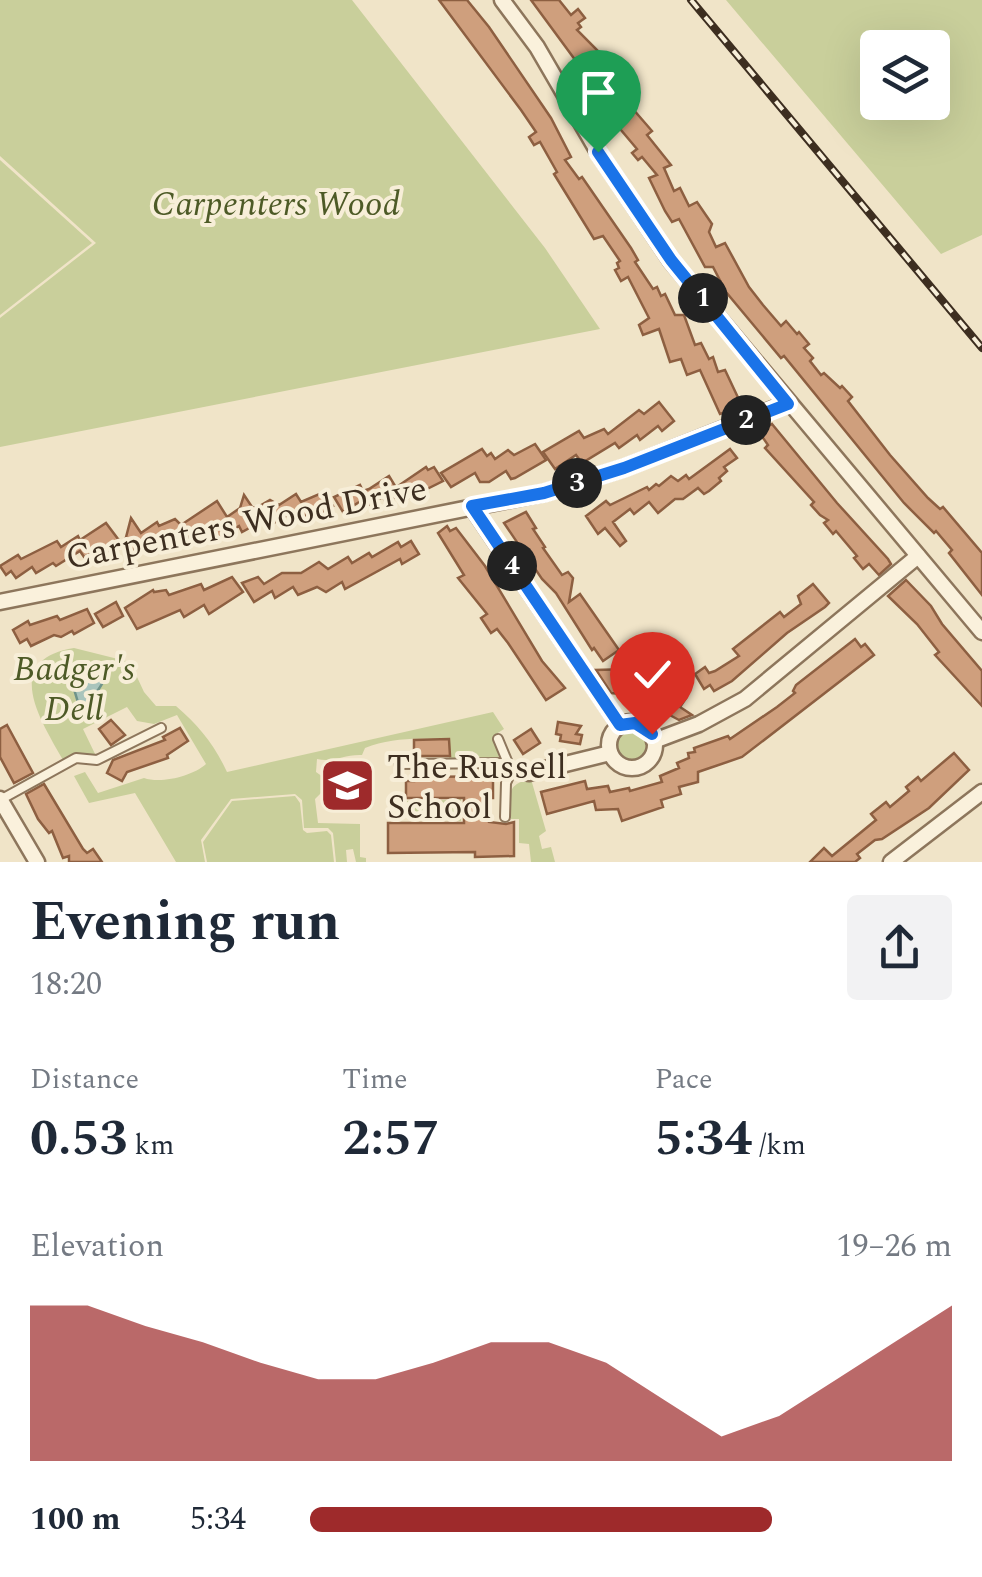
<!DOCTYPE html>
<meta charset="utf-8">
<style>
:root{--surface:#fff;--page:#f2f2f3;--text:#1f2937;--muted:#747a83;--accent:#9e2a2b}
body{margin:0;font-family:Spectral,serif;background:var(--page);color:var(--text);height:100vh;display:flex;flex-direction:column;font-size:38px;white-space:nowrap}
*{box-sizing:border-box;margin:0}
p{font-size:32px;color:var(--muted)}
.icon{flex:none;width:55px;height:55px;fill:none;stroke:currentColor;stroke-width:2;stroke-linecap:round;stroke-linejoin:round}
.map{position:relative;height:862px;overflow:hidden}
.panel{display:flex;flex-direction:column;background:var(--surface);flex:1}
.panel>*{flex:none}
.fabs{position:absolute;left:860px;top:30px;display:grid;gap:20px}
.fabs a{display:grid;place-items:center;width:90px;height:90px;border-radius:10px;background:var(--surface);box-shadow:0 10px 40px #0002;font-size:50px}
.pin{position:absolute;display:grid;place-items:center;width:85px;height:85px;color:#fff;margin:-102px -42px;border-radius:50% 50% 50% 0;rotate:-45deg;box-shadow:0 0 10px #0007}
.pin .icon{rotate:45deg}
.km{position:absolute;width:50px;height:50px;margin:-25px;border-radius:50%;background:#222;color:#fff;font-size:28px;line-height:50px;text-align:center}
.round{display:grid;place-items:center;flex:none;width:105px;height:105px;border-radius:10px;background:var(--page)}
.headline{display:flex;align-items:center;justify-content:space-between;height:170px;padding:0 30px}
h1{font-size:55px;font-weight:700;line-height:75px}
.figures{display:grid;grid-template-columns:repeat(3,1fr);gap:15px;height:170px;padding:10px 30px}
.figures div{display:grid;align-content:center}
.figures b{font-size:50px;font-weight:700}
.figures small{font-size:28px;font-weight:400}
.figures p{font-size:28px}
.chart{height:280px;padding:20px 30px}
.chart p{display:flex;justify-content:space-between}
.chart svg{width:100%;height:180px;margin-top:10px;fill:var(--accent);opacity:.7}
ul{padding:0 30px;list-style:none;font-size:32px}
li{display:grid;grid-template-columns:160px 120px 1fr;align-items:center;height:75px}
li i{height:25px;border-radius:12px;background:var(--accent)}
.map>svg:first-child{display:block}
</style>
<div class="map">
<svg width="982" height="862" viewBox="0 0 982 862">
<rect width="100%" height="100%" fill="#f0e4c8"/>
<g fill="#c9cf9b" fill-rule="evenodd">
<polygon points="0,0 352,0 545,248 600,329 0,447 0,318 96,243 0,156"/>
<path d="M726,0h256v235l-41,19zM878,48h54v54h-54z"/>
<polygon points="0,160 92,243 0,315"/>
<path d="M74,648l56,14 14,30 12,14h20c23,20 38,38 51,66l266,-60 11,17 -11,7 7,25 -86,1v-4h35v-18c-27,-2 -57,-3 -84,8l-3,7c-17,-1 -29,8 -45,4l-1,13 7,5 -1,15 -7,7 3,24 42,1v33l6,1v4h-10l-3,-13 -7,1 1,12h-11l-3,-29 -5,-5h-24l-2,-28 -7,-6 -64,5 -30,41 4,22h-29l-41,-69 -46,10 -15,-27 11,-4 13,21 46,-15c17,6 49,-2 62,-14l-29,-49 -23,9 -17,-3 -10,-14 -44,22 13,27 -17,-1 -16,5c-23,-41 -62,-100 11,-112z"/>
<circle cx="632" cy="746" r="16"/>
<path d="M531,779l15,52 -7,5 3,13 9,-2 4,15h-24l-2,-18 -10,-1v-24h-8c0,-24 -7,-34 20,-40z"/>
<polygon points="450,794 461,794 461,821 447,821 446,817 407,817 407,801 449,800"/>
<polygon points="295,796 300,803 303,830 307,833 327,831 331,835 334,862 207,862 203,842 232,801"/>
</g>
<path fill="#a9c4bc" stroke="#6f938a" stroke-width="2.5" d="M101,676l4,2c-6,14 -17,21 -16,38l-6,3 -9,-30 6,-7z"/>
<g fill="#cf9f7d" stroke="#8d5f41" stroke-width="2.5">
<polygon points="439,0 467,0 489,27 551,118 571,157 565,160 579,179 582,177 631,248 638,260 635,262 653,289 657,287 661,296 665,294 675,315 684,315 695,345 701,343 709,359 713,357 718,372 725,370 742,406 720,414 700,370 687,375 681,359 670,362 659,329 643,335 639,325 649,318 628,277 621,281 615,270 619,268 617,263 620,261 603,236 594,239 554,174 557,172 540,142 534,145 529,137 536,132 521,110"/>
<polygon points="531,0 559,0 571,15 578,9 585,18 578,23 581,27 577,30 601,54 598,56 610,72 613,70 621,80 618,82 630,98 626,101 652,131 647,135 671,165 664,168 674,191 680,188 689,206 697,202 712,224 709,232 716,247 725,243 749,287 763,305 781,326 786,321 797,334 799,332 809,344 804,348 813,358 810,361 821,375 824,373 840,388 842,386 852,397 848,401 890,455 928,498 940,509 943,507 982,553 982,595 949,553 952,550 936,531 934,533 904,503 784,356 781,358 726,292 713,267 705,267 679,219 672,222 665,211 649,178 657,175 642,157 638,160 632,153 637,149 605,111 584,72"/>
<polygon points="659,402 674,421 662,431 658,426 640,440 637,435 619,448 615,443 582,463 576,455 555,469 543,452 579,431 584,438 604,429 608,434 639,410 644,414"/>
<polygon points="772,424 837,503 888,559 891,564 879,575 869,564 863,569 854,558 857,556 836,531 833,534 824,523 828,520 820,515 811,505 814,502 765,448 768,445 759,432"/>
<polygon points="535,444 546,460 515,478 511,479 506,471 489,482 480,482 475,473 451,487 441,473 482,449 487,456 491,453 495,459 508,450 514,455"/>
<polygon points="730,449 737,458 724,467 727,471 719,478 721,481 709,491 704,494 698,488 683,499 675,499 658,513 649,502 634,514 630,509 613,522 626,541 620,546 605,528 598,534 586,516 606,501 610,505 647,487 649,490 656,484 659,486 671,476 678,481 686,475 689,479"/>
<polygon points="426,467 428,470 434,467 443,481 407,499 398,486"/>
<polygon points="389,476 400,494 386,503 383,497 365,507 361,501 343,512 334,497 360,485 363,491 369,489"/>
<polygon points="324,492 333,506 315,517 311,512 293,523 288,515 270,525 266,519 242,532 239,526 211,542 207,537 197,544 192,535 179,544 174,545 171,541 156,549 150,539 129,552 124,545 131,518 141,533 157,522 159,526 175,519 181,525 217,501 227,517 240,508 244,495 252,507 256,508 270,500 279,505 296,494 301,502"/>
<polygon points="526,512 536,528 533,529 545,547 543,548 562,575 568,572 573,578 569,602 580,594 619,650 603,661 594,648 592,650 556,593 542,579 504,523"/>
<polygon points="106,523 121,543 105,553 102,548 84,557 80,551 56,566 53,563 36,573 32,567 16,578 11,571 6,575 0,566 18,555 21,559 57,541 61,547 78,536 80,540"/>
<polygon points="447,526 450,531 456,528 485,566 542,661 565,688 546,700 508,643 497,629 491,633 481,618 487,614 458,578 464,575 438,533"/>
<polygon points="411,541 419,554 402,564 400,559 345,589 342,582 326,592 317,587 298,595 293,587 275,598 272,591 254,602 242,583 258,577 264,584 282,573 301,573 319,562 328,569 348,557 352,563 369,553 372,557 398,542 401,547"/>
<polygon points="232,577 243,592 209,614 204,605 184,617 180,610 137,629 125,608 153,590 154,592 166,590 169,595 201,584 204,590"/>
<polygon points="906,580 931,606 942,624 982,671 982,706 935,655 939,652 917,624 888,596"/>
<polygon points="813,584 829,603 825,607 787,633 732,681 714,691 710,685 704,689 695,674 705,667 709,673 715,671 739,656 733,649 780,612 784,617 801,604 798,596"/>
<polygon points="116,602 123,616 103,627 95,614"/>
<polygon points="87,609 94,623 74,634 72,631 61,637 54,635 31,646 27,639 20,643 13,630 28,621 30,625 57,616 60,620"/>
<polygon points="855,639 861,647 865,644 874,655 742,757 698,772 698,782 679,787 681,794 661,800 663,807 622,821 618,809 596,810 594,801 547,814 541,792 585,781 587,789 608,786 610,792 629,788 630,791 662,782 660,776 679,768 677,763 689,758 688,753 695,752 694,748 728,736 730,739 777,707 795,693 793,691 796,685"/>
<polygon points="631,669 631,673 673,689 686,698 680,707 692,715 679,720 632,695 611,693 596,670"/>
<polygon points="111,720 125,735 111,745 99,729"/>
<polygon points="558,722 581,726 576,734 582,735 580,744 560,741 561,735 556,734"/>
<polygon points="7,725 33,773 14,783 0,757 0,729"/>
<polygon points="180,728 188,741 167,755 168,758 127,772 122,781 107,773 113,760 165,740 163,737"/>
<polygon points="531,729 540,743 523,754 514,740"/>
<polygon points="449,739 450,756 414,756 414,740"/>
<polygon points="954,753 969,770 929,808 882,839 875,840 857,854 860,858 855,862 810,862 824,848 832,856 876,820 871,814 886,802 890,807 909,791 906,787 918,777 921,781"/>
<polygon points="413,771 429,771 429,777 493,776 493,798 488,798 489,822 506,824 514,822 514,856 475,857 475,852 388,853 388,823 464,823 464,798 406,798 406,781 414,781"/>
<polygon points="44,784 83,849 87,853 93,849 102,862 69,862 69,856 63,858 52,831 49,833 38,819 26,794"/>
</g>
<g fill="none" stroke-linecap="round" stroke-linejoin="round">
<defs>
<g id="lane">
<polyline points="498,739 508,763"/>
<polyline points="399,764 508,763 511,772"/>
<polyline points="0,800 76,758 97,760 161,728"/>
<polyline points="505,817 506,783 511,772 529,773"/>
</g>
<g id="street">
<polyline points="502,0 537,47 598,152 671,261 982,632"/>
<polyline points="472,507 620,725"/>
<polyline points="0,602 544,493 624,468 788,403"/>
<circle cx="632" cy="745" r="23"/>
<polyline points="654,741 699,724 745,699 918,556"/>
<polyline points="529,773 610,753"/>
<polyline points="0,799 37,862"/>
<polyline points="891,862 982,792"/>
</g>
</defs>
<use href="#lane" stroke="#8d765c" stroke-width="12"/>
<use href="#street" stroke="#8d765c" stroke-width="19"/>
<use href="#lane" stroke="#faf1dc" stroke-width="8"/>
<use href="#street" stroke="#faf1dc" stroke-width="14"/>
<defs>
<polyline id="rail" points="691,0 982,348"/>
</defs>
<use href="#rail" stroke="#3d2e20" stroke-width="8"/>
<use href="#rail" stroke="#f7eed8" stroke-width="4" stroke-dasharray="11" stroke-linecap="butt"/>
</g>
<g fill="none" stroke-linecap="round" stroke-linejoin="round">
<defs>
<polyline id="route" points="598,152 671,260 788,404 624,468 544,493 472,506 620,725 635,723 652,734"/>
</defs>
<use href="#route" stroke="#fff" stroke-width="20"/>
<use href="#route" stroke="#1a73e8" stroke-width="12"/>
</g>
<defs>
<symbol id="school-square" viewBox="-11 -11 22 22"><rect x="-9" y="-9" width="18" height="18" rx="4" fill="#9e2a2b" stroke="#f7eed8"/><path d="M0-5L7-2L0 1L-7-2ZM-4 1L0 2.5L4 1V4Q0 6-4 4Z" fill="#fff"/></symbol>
</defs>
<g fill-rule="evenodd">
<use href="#school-square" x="316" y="754" width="63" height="63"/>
</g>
<g text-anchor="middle" stroke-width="8" stroke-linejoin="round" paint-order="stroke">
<g font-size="35" font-style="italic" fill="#4d5a26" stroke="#f7eed8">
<text x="276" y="215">Carpenters Wood</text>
<text x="74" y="680">Badger's<tspan x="74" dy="40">Dell</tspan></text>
</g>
<g font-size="35" fill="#3d2e20" stroke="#f7eed8">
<text transform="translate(246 522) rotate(-11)" y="12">Carpenters Wood Drive</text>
</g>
<g font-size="35" fill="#3d2e20" stroke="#f7eed8" text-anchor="start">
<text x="387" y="778">The Russell<tspan x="387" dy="40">School</tspan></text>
</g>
</g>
</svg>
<div class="fabs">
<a><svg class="icon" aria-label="layers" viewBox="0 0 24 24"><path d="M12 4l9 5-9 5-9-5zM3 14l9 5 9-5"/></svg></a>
</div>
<div class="pin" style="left:598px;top:152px;background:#1e9e55"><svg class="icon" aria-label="arrive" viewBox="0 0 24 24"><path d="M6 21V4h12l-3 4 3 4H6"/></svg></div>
<div class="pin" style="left:652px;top:734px;background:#d93025"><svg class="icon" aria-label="check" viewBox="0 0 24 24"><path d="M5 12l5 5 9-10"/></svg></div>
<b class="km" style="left:703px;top:298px">1</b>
<b class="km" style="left:746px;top:420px">2</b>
<b class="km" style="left:577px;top:483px">3</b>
<b class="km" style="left:512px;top:566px">4</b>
</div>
<section class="panel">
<div class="headline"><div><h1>Evening run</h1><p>18:20</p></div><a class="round"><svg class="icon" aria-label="share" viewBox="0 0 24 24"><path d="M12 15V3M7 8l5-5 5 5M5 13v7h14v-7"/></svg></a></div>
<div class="figures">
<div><p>Distance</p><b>0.53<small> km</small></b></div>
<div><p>Time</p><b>2:57</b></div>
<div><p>Pace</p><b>5:34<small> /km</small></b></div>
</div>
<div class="chart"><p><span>Elevation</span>19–26 m</p>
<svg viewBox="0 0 160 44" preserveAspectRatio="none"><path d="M0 44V6L10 6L20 11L30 15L40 20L50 24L60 24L70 20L80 15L90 15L100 20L110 29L120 38L130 33L140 24L150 15L160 6V44z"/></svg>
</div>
<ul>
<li><b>100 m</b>5:34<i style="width:72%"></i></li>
</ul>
</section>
